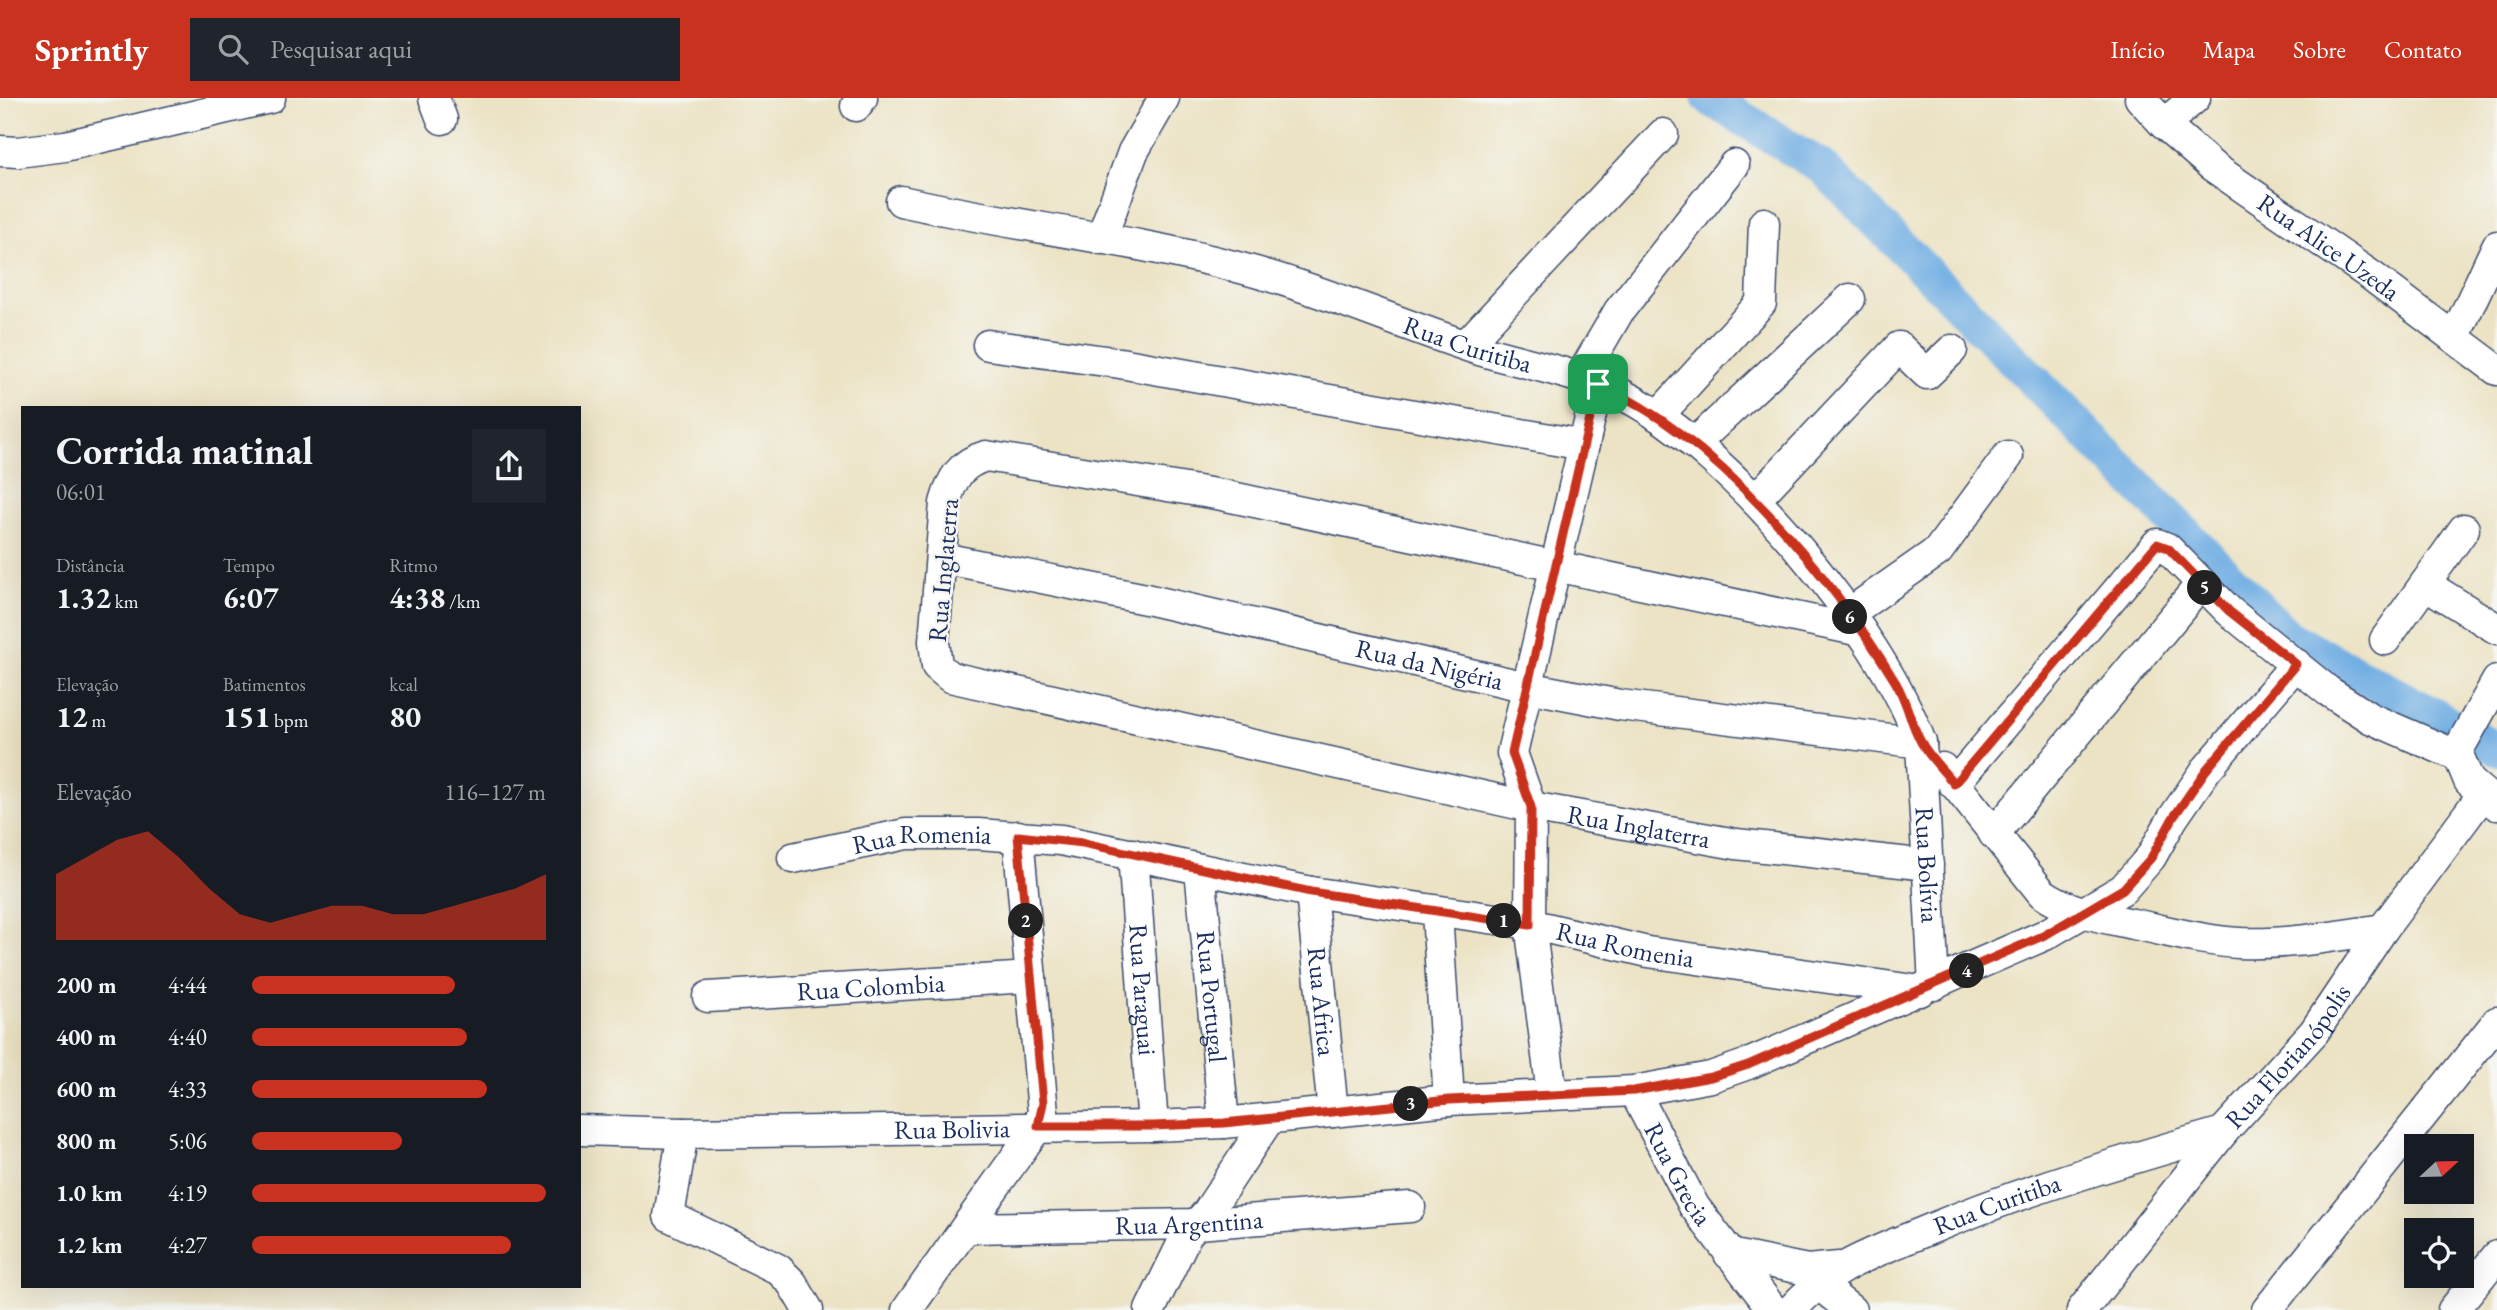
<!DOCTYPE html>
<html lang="pt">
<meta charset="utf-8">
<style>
:root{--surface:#171b24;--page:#20242c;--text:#f1f3f6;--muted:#9ea1a6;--accent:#c8321e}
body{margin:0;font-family:"EB Garamond",serif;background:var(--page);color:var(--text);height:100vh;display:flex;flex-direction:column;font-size:26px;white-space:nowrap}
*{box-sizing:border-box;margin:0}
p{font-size:23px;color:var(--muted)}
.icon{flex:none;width:38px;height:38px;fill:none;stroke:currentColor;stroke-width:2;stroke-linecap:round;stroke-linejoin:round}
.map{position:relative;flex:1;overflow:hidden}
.details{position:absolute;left:21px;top:308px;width:560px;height:882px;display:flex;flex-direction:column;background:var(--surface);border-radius:0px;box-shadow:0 7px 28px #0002}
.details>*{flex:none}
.needle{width:46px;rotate:68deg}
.buttons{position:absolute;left:2404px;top:1036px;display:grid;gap:14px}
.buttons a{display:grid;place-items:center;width:70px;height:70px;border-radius:0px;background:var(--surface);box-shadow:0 7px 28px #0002;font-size:35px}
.pin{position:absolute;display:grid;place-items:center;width:60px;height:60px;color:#fff;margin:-30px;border-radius:14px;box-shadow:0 4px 10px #0006}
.km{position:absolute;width:35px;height:35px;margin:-18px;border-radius:50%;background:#222;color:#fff;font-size:19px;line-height:35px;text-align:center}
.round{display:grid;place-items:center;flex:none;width:74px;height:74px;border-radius:0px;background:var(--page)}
.head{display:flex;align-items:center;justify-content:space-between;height:119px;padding:0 35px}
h1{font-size:38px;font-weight:700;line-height:52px}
.figures{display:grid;grid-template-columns:repeat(3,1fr);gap:10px;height:119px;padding:7px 35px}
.figures div{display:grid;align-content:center}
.figures b{font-size:30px;font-weight:700}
.figures small{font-size:19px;font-weight:400}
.figures p{font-size:19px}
.chart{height:196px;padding:14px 35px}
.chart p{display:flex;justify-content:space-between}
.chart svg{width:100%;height:126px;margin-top:7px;fill:var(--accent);opacity:.7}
ul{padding:0 35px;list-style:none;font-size:23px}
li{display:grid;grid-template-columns:112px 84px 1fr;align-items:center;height:52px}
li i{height:18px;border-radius:9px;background:var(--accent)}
header{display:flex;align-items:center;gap:42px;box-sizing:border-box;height:98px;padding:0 35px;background:var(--accent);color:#fff}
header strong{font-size:33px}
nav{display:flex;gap:38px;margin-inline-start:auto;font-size:24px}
.search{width:490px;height:63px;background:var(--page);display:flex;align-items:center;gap:18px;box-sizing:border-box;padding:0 24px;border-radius:0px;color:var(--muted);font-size:26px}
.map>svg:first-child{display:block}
</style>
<header>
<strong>Sprintly</strong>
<div class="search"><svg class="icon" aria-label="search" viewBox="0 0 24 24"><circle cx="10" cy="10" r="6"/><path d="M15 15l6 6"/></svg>Pesquisar aqui</div>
<nav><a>Início</a><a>Mapa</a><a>Sobre</a><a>Contato</a></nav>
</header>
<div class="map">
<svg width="2497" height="1212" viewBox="0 0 2497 1212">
<rect width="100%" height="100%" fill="#f6f6f2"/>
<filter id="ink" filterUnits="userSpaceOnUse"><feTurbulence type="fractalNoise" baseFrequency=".0143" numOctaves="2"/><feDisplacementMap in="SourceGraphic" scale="14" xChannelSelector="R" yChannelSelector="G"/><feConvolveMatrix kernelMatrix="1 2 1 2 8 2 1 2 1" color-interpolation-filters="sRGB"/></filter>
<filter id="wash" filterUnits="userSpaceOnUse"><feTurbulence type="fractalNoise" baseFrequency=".00686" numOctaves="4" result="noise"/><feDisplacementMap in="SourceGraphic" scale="28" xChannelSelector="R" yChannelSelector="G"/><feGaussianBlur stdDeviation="1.57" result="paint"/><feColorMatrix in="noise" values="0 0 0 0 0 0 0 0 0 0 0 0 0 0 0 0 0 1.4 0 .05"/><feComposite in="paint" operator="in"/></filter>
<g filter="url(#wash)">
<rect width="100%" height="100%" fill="#ece3c4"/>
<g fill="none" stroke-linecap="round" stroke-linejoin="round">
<polyline stroke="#71aee3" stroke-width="35" points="1709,0 1823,70 2288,539 2497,651"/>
</g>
</g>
<g filter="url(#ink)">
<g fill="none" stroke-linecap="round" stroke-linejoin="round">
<defs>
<g id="minor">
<polyline points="434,0 442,21"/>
<polyline points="2140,0 2164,26 2195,0"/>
<polyline points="856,8 862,0"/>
<path id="s1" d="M2164,26l48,42 161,111 124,93"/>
<polyline points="0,53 18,54 65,48 270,0"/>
<path id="s2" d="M901,103c111,25 226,37 336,66 81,21 157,55 236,81 50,16 105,24 152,48 107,55 256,235 296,347l13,242"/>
<polyline points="1101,141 1133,54 1164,0"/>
<polyline points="2455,238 2497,148"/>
<polyline points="988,247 1120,265 1584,347"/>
<polyline points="1466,247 1663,36"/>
<polyline points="1580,280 1619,213 1734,67"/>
<polyline points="1658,318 1761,205 1764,125"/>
<polyline points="1694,346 1850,201"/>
<polyline points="1755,402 1899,249 1927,276 1952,252"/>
<path id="s3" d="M942,460l204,41 381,88 93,18 301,38"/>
<polyline points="2425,486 2497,531"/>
<polyline points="1848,516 1938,453 2008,358"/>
<path id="s4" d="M1861,533l-639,-136 -236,-39c-25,7 -34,22 -41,47l-11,138 3,25 13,11 581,130 205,37 192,21"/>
<polyline points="2385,542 2464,431"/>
<polyline points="2497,583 2457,654 2469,683 2497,707"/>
<path d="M1942,670l100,125c27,19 59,24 91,31 35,7 70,17 106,19 49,2 96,-7 144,-14"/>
<polyline points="1954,686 2157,446 2167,450 2229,513 2328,593 2370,620 2458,658"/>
<polyline points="1994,736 2201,486"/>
<path id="s5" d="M1133,756l20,272"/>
<path id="s6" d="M793,760l113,-24h72l83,6 250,52 219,32 118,28 272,39"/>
<path id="s7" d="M1200,771l24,254"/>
<path id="s8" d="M1311,794l22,220"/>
<polyline points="1437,815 1449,1002"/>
<path id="s9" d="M708,899l323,-20"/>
<path id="s10" d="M1634,993l60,115 79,104"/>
<polyline points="1552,996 1530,826 1531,709 1512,655 1598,286"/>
<path id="s11" d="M579,1032l104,3 470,-7 71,-3 225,-23 185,-9 77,-14 37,-13 297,-129 78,-46 28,-32 22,-39 33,-48 90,-106"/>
<polyline points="683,1035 669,1118 778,1171 792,1185 808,1212"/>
<path id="s12" d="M967,1130l230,-4 213,-17"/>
<polyline points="1729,1156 1807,1172 1839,1169"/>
<polyline points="1808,1172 1818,1186 1851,1212"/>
<polyline points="907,1212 1038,1028 1043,1014 1018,738"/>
<polyline points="1150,1212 1187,1136 1207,1115 1269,1021"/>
<path id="s13" d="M1791,1212c41,-45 82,-57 137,-80 96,-40 195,-69 295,-98"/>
<path id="s14" d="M2082,1212l141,-178 91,-100 69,-103 100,-135"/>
<polyline points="2267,1212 2497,924"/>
<polyline points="2453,1212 2497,1158"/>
</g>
</defs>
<use href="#minor" stroke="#3a4a6d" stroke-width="33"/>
<use href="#minor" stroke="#fff" stroke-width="30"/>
</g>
</g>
<g fill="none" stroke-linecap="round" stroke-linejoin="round" filter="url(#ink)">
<defs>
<path id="route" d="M1598,286c118,52 232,190 298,299 11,19 15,41 25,59 8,15 23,29 33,42l203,-240 11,4 61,63 67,53 -90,106 -33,48 -22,40 -28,31 -78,46 -297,130 -37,12 -77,14 -185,9 -225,23 -71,3h-115l5,-23 -25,-267 65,7 228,49 219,33 1,-118 -19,-54z"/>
</defs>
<use href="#route" stroke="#fff" stroke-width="14"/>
<use href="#route" stroke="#c8321e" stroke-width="9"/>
</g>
<g text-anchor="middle" stroke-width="5" stroke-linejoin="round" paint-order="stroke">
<g font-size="26" fill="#1b2f5e" stroke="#f6f6f2">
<text dy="9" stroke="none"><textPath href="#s1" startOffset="206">Rua Alice Uzeda</textPath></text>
<text dy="9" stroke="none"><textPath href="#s2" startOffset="586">Rua Curitiba</textPath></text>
<text transform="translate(943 472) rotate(-85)" y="9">Rua Inglaterra</text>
<text dy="9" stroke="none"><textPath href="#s3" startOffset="499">Rua da Nigéria</textPath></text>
<text dy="9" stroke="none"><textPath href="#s4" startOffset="1844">Rua Inglaterra</textPath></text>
<text dy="9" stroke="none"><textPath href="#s6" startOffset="131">Rua Romenia</textPath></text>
<text dy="9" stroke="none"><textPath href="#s2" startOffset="1337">Rua Bolívia</textPath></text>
<text dy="9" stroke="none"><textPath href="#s6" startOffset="845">Rua Romenia</textPath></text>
<text dy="9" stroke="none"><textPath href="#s9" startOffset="163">Rua Colombia</textPath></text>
<text dy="9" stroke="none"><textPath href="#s5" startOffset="136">Rua Paraguai</textPath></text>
<text dy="9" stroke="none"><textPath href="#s7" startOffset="128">Rua Portugal</textPath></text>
<text dy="9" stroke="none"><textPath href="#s8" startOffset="110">Rua Africa</textPath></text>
<text dy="9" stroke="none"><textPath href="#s14" startOffset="327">Rua Florianópolis</textPath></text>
<text dy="9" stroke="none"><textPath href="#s11" startOffset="373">Rua Bolivia</textPath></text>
<text dy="9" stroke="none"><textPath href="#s10" startOffset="94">Rua Grecia</textPath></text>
<text dy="9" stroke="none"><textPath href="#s13" startOffset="234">Rua Curitiba</textPath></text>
<text dy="9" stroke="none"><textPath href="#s12" startOffset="222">Rua Argentina</textPath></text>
</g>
</g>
</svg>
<div class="buttons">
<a><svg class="needle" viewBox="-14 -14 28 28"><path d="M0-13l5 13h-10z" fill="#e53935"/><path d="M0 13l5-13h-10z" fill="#9ea1a6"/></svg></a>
<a><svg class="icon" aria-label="locate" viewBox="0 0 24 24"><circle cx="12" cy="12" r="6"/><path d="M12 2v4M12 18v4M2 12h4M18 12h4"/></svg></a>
</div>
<div class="pin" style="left:1598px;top:286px;background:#1e9e55"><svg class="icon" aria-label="arrive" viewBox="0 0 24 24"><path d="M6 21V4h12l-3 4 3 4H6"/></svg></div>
<b class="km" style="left:1504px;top:823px">1</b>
<b class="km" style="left:1026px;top:823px">2</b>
<b class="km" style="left:1411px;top:1006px">3</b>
<b class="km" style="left:1967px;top:873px">4</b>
<b class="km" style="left:2205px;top:490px">5</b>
<b class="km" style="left:1850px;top:519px">6</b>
<section class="details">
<div class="head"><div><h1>Corrida matinal</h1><p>06:01</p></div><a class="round"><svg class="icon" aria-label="share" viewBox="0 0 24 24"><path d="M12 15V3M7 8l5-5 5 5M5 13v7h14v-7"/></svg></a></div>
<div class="figures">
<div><p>Distância</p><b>1.32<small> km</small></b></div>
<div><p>Tempo</p><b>6:07</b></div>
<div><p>Ritmo</p><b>4:38<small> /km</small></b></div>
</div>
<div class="figures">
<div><p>Elevação</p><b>12<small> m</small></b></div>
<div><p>Batimentos</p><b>151<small> bpm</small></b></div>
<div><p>kcal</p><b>80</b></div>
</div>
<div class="chart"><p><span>Elevação</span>116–127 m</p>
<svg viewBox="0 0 160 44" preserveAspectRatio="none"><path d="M0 44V21L10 15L20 9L30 6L40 15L50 26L60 35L70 38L80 35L90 32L100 32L110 35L120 35L130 32L140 29L150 26L160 21V44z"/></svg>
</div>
<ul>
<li><b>200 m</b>4:44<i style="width:69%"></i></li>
<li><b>400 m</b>4:40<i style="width:73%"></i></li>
<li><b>600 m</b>4:33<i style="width:80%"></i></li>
<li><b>800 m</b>5:06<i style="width:51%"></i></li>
<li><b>1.0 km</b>4:19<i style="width:100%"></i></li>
<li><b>1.2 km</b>4:27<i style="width:88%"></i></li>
</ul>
</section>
</div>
